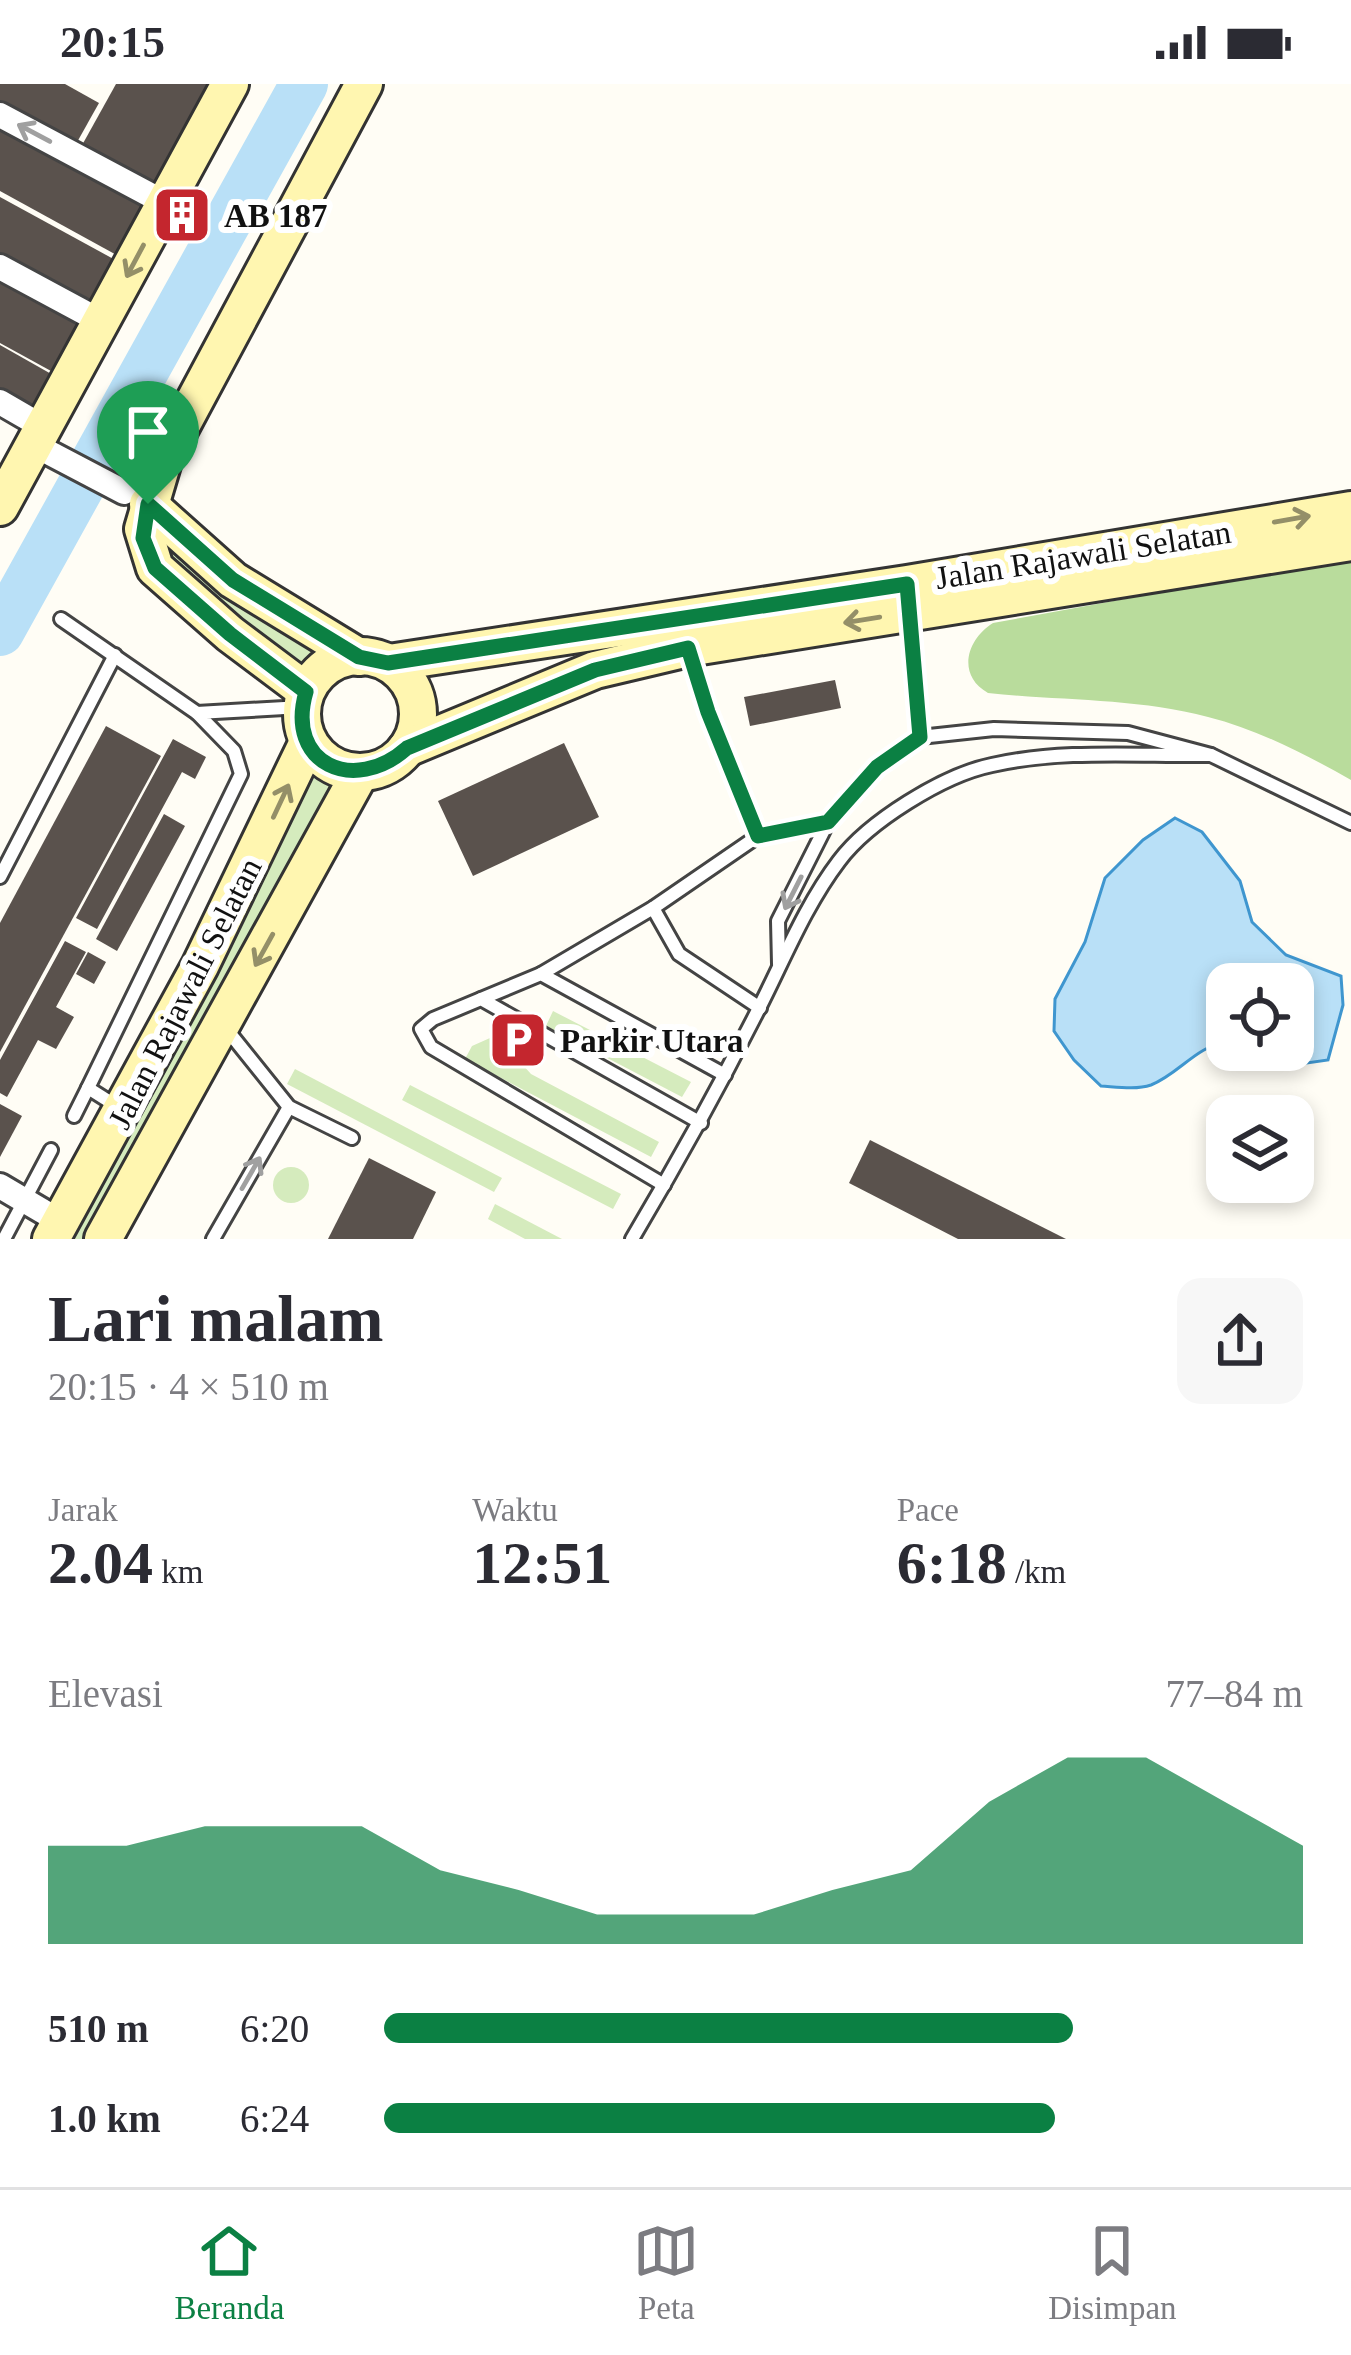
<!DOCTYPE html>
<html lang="id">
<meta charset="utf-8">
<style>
:root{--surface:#fff;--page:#f7f7f7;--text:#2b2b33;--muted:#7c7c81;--line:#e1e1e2;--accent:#0b8043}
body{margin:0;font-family:Georgia,serif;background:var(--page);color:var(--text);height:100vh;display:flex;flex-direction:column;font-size:45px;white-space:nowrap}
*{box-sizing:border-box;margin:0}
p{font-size:39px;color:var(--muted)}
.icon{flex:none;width:66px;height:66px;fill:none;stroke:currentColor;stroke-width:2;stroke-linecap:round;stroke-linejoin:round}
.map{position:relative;height:1155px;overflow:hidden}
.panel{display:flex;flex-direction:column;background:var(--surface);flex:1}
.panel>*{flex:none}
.controls{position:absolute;left:1206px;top:879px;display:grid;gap:24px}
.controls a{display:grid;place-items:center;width:108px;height:108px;border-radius:24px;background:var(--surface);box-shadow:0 6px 18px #0003;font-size:60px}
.pin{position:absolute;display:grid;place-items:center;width:102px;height:102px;color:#fff;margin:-123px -51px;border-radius:50% 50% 50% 0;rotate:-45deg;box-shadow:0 0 12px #0007}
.pin .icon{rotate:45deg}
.round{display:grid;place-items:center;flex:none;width:126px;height:126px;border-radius:24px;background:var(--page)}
.summary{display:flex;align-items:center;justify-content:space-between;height:204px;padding:0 48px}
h1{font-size:66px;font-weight:600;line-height:90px}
.figures{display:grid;grid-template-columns:repeat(3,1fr);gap:18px;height:204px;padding:12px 48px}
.figures div{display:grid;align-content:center}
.figures b{font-size:60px;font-weight:600}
.figures small{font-size:33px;font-weight:400}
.figures p{font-size:33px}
.chart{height:336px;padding:24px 48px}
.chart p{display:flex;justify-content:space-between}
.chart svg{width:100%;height:216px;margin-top:12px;fill:var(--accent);opacity:.7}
ul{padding:0 48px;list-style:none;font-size:39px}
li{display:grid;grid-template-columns:192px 144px 1fr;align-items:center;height:90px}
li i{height:30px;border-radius:15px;background:var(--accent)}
.status{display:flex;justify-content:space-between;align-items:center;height:84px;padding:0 60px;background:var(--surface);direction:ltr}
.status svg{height:33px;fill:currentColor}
.menu{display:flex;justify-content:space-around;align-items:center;height:168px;border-top:3px solid var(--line);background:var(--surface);font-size:33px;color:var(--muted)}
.menu a{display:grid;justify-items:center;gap:6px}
.menu .current{color:var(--accent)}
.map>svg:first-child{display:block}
</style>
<div class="status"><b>20:15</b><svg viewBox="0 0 49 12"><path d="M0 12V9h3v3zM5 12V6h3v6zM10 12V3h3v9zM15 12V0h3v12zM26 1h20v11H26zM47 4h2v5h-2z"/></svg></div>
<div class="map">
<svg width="1351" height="1155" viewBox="0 0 1351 1155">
<rect width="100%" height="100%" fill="#fffdf5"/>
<g fill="#d5ebbd">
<polygon points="187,453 359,573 326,584 306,607 155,484"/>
<polygon points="311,658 326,675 346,685 104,1155 52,1155"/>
<polygon points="553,927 691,998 682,1013 546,942"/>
<polygon points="499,950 513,955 522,980 531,990 659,1058 651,1073 465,975 472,962"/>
<polygon points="295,985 502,1094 494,1108 287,1000"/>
<polygon points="410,1001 621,1110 613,1125 402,1016"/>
<circle cx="291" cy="1101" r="18"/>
<polygon points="495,1120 562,1155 525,1155 488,1135"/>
</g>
<path fill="#b9dc9c" d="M1351,474v222c-46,-26 -92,-50 -143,-63 -72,-19 -147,-16 -220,-24 -32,-18 -21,-54 5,-70z"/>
<path fill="#b9e0f7" stroke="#3f96cf" stroke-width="3" d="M1175,734l27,14 38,49 12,41 34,33 55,21 2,29 -15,55 -56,8 -22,-18h43v-66h-66v58c-31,4 -48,32 -76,43 -15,5 -34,2 -50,1l-27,-26 -20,-29 1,-32 30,-57 20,-64 38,-38z"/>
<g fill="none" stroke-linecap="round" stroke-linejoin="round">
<polyline stroke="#b9e0f7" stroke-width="48" points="0,548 304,0"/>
</g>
<g fill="#5a524d">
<polygon points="0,0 65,0 99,19 76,60 0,18"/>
<polygon points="116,0 213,0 155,104 81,63"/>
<polygon points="0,41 154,117 122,174 0,107"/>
<polygon points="0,113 119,178 92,226 0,176"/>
<polygon points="0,192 80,236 51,287 0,259"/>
<polygon points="0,261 53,291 33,326 0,308"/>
<polygon points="835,596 841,624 750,642 744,613"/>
<polygon points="106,642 161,672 0,968 0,839"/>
<polygon points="173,655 206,673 195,695 182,688 97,845 76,834"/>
<polygon points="564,659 599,733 473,792 438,717"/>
<polygon points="164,730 185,742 117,867 96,855"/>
<polygon points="65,857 86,868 56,923 74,933 56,965 38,956 7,1013 0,1009 0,976"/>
<polygon points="88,868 106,878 94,900 76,890"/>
<polygon points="0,1020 22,1032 0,1073"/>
<polygon points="870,1056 1066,1155 958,1155 849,1099"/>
<polygon points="369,1074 436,1108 413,1155 328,1155"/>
</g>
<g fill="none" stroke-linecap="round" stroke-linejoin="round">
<defs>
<g id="lane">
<polyline points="61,535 197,629"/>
<polyline points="911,535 920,653"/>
<polyline points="689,568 708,628 758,752"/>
<polyline points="0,793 115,571"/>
<polyline points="653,824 679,870 760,924"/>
<polyline points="779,880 778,837 828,738 877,683 920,653 994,645 1128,649 1211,671 1351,739"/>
<polyline points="541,890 653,824 758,752 828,738"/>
<polyline points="481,915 541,890 725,991"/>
<polyline points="224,942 289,1023 352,1054"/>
<polyline points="118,1023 88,1004 241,690 234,667 197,629 302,623"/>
<polyline points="74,1032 88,1004"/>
<polyline points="664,1101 431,963 421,945 433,935 481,915 701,1039"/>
<polyline points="4,1155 51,1066"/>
<polyline points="213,1155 289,1023"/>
<path d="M632,1155c44,-74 85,-148 124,-225 26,-50 48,-107 83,-153 29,-39 104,-86 153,-96 71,-16 147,-9 219,-10"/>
</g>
<g id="street">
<polyline points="0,31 167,120"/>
<polyline points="0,183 102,238"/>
<polyline points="0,318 43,343"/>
<polyline points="44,366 124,408"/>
<polyline points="0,1102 61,1138"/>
</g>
<g id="secondary">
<polyline points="148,420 233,496 359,573"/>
<polyline points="0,423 230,0"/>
<circle cx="360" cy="630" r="58"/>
<polyline points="389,579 907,500 1351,426"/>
<polyline points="306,607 230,550 155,484 143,445 164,374 364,0"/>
<polyline points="407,664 595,586 688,564 1351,458"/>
<polyline points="51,1155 200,882 308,658"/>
<polyline points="103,1155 360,689"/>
</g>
</defs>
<use href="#lane" stroke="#444" stroke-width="18"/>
<use href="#street" stroke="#444" stroke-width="30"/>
<use href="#secondary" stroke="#333" stroke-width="42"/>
<use href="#lane" stroke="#fff" stroke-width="12"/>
<use href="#street" stroke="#fff" stroke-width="24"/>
<use href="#secondary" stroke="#fff6b0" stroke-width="36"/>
</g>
<defs><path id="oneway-shaft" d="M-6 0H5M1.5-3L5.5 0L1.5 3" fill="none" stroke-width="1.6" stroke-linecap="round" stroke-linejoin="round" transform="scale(3)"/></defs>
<g stroke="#a0a0a0">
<use href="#oneway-shaft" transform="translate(34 49) rotate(-152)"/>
<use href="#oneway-shaft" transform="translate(793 809) rotate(117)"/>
<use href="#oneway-shaft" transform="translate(251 1089) rotate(-60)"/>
</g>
<g stroke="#948f68">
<use href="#oneway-shaft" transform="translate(135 177) rotate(118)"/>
<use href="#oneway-shaft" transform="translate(1292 435) rotate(-10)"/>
<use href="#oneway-shaft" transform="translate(862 536) rotate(171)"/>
<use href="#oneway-shaft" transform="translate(281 717) rotate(-65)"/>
<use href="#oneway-shaft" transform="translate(264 866) rotate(119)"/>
</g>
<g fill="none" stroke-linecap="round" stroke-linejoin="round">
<defs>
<path id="route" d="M148,420l85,76 126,77 29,6 519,-79 13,153 -43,30 -49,55 -70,14 -50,-124 -20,-64 -93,22 -188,78c-53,47 -122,16 -101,-56l-76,-58 -75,-66 -12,-30z"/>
</defs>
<use href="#route" stroke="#fff" stroke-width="24"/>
<use href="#route" stroke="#0b8043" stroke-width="15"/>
</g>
<defs>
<symbol id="building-square" viewBox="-11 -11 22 22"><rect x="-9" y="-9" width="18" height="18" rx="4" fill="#c4262e" stroke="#fff"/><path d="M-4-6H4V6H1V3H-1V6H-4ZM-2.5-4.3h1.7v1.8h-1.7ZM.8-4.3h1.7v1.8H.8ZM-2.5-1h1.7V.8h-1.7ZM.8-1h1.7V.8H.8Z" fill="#fff"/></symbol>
<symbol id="parking-square" viewBox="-11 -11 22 22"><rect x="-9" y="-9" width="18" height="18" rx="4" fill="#c4262e" stroke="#fff"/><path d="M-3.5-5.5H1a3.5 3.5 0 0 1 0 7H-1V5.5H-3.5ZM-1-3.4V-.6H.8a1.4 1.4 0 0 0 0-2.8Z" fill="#fff"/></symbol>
</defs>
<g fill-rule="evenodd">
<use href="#building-square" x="149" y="98" width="66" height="66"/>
<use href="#parking-square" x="485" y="923" width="66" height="66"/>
</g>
<g text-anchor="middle" stroke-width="12" stroke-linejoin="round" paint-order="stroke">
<g font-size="33" font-weight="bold" fill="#111" stroke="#fff" text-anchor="start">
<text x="224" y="143">AB 187</text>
<text x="560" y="968">Parkir Utara</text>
</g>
<g font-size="33" fill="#111" stroke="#fff">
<text transform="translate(1083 470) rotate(-9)" y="12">Jalan Rajawali Selatan</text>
<text transform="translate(184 909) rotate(-63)" y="12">Jalan Rajawali Selatan</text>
</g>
</g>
</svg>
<div class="controls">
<a><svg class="icon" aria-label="locate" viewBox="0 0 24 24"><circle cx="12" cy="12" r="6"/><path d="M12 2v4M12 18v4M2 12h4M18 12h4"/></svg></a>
<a><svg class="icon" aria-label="layers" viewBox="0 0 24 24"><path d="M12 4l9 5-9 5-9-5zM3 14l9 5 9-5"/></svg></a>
</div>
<div class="pin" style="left:148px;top:420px;background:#1e9e55"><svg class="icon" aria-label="arrive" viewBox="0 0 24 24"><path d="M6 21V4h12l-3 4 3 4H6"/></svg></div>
</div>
<section class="panel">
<div class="summary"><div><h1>Lari malam</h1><p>20:15 · 4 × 510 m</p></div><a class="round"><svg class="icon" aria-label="share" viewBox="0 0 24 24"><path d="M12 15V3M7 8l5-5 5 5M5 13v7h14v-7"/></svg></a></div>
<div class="figures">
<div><p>Jarak</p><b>2.04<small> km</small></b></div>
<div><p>Waktu</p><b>12:51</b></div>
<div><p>Pace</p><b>6:18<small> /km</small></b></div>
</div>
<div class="chart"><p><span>Elevasi</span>77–84 m</p>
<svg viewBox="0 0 160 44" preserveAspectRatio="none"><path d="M0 44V24L10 24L20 20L30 20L40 20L50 29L60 33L70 38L80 38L90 38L100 33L110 29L120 15L130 6L140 6L150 15L160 24V44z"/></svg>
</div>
<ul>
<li><b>510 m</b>6:20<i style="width:75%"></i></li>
<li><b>1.0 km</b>6:24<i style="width:73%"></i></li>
</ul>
</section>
<nav class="menu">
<a class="current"><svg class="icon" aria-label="home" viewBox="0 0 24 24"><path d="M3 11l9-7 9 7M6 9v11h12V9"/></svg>Beranda</a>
<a><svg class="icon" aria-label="map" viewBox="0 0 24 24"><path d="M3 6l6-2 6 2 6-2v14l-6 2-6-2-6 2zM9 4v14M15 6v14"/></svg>Peta</a>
<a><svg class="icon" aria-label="saved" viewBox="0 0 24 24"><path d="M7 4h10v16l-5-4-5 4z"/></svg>Disimpan</a>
</nav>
